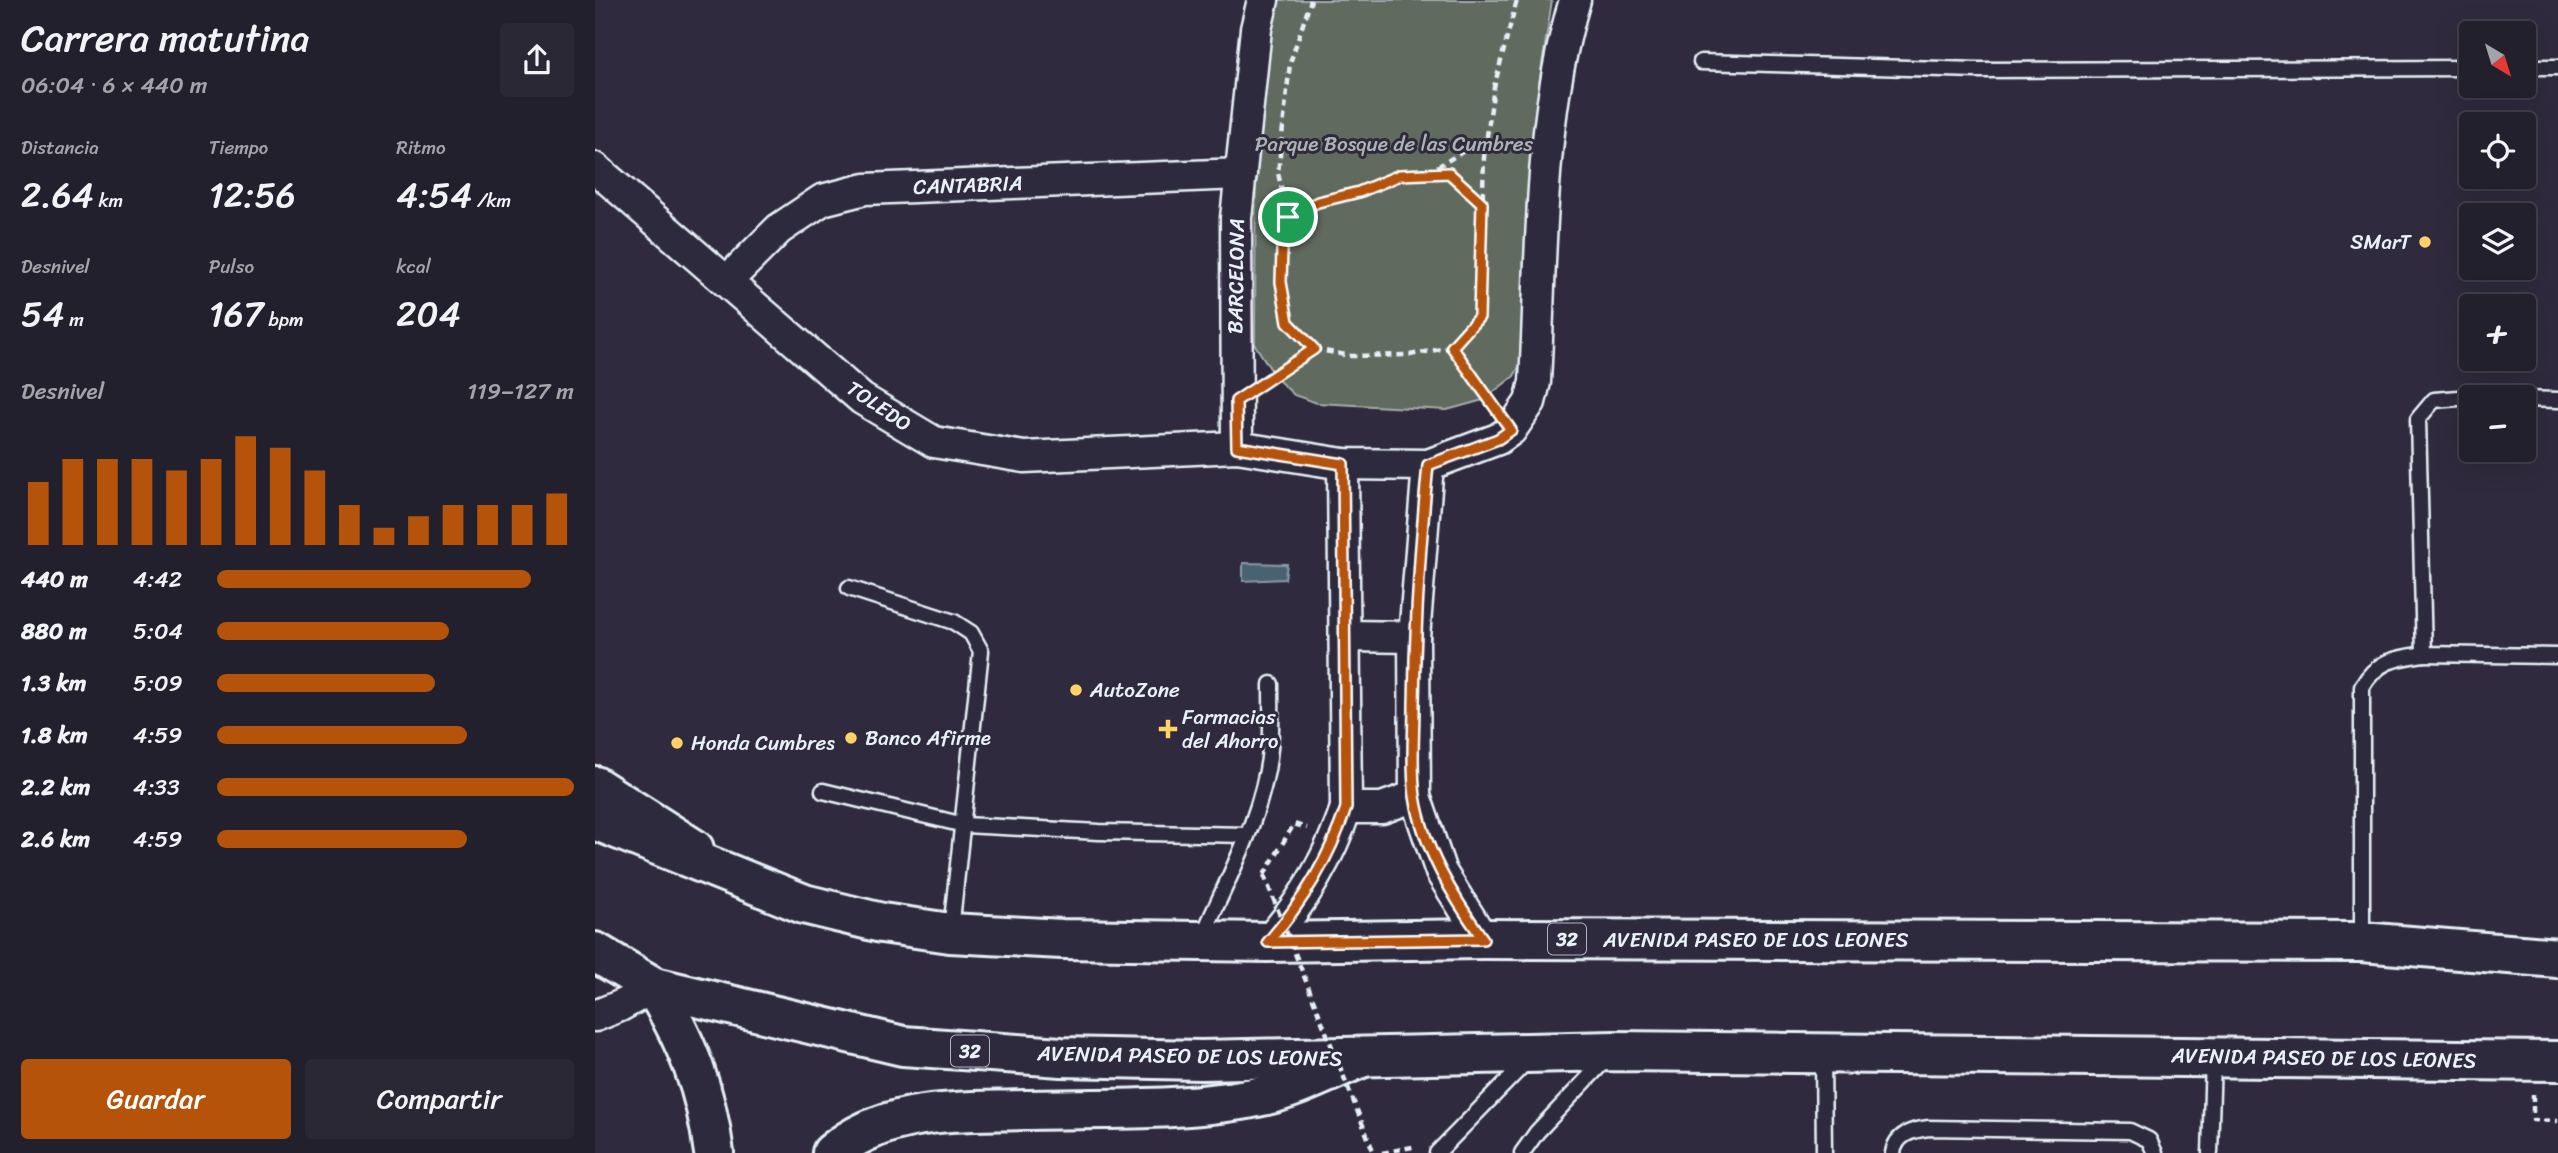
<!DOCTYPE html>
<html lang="es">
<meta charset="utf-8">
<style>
:root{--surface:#23202e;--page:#2b2836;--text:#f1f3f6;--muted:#a3a3aa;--line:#403e4a;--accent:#b45309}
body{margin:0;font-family:Sriracha,sans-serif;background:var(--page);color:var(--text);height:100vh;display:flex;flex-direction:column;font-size:26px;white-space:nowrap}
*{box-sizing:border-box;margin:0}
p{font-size:23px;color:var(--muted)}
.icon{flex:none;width:38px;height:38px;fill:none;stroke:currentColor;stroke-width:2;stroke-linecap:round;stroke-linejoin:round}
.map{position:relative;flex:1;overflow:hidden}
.details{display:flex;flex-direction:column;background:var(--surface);width:595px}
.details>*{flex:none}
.needle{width:46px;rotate:142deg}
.controls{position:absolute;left:1864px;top:21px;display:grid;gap:14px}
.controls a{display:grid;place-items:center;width:77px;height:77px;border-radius:7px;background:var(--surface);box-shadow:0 7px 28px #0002,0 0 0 2px var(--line);font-size:35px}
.pin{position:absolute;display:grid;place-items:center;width:60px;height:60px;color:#fff;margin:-30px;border:4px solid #fff;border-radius:50%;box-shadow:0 2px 7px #0007}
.round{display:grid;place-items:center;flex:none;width:74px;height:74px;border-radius:7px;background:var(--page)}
.head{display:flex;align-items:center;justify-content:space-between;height:119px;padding:0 21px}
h1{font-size:38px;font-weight:600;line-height:52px}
.stats{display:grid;grid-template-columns:repeat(3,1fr);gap:10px;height:119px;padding:7px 21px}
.stats div{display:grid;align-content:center}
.stats b{font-size:35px;font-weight:600}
.stats small{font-size:19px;font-weight:400}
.stats p{font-size:19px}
.chart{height:196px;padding:14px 21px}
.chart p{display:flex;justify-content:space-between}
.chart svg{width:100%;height:126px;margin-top:7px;stroke:var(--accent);stroke-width:6}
.cta{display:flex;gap:14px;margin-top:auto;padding:14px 21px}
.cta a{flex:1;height:80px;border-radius:7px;background:var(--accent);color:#fff;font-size:28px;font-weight:600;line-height:80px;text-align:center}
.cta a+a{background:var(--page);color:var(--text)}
ul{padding:0 21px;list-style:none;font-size:23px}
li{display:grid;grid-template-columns:112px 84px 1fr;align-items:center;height:52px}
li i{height:18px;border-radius:9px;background:var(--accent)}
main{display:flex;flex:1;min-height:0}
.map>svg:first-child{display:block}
</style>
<main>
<section class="details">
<div class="head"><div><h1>Carrera matutina</h1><p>06:04 · 6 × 440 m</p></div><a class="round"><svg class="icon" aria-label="share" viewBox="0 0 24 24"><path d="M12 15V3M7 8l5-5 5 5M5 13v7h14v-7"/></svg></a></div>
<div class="stats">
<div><p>Distancia</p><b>2.64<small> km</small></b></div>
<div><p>Tiempo</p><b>12:56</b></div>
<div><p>Ritmo</p><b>4:54<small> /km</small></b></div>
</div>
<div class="stats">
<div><p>Desnivel</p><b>54<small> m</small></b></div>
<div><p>Pulso</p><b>167<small> bpm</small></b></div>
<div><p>kcal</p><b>204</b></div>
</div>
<div class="chart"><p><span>Desnivel</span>119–127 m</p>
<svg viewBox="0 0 160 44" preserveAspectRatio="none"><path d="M5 44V22M15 44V14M25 44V14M35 44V14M45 44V18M55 44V14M65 44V6M75 44V10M85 44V18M95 44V30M105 44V38M115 44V34M125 44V30M135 44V30M145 44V30M155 44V26"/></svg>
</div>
<ul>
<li><b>440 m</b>4:42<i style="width:88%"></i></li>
<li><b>880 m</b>5:04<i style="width:65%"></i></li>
<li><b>1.3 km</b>5:09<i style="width:61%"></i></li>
<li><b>1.8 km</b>4:59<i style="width:70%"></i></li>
<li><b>2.2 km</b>4:33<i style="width:100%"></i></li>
<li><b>2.6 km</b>4:59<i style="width:70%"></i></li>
</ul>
<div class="cta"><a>Guardar</a><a>Compartir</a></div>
</section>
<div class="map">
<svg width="1963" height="1153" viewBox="0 0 1963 1153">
<rect width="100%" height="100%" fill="#2f2a3d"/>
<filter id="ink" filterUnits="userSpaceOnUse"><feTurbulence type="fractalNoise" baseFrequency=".0143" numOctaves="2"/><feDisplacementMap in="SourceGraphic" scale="14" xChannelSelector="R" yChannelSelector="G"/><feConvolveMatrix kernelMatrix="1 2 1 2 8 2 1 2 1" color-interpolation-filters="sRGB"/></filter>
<g filter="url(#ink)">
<polygon fill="#606a5e" stroke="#a4aeab" stroke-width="2" points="681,0 957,0 945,78 931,208 934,348 919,376 888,400 852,410 722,403 699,395 682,379 660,345 661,82"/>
<polygon fill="#496272" stroke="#899ba8" stroke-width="2" points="648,563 692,564 690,579 648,581"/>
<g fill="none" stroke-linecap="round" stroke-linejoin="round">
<defs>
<g id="lane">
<polyline points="1106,62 1382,70 1876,68"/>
<polyline points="1928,67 1963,67"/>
<polyline points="1876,397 1839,400 1823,419 1829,654 1963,656"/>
<polyline points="1928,399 1963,400"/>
<polyline points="254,588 359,622 376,633 386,651 356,930"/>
<polyline points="228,791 369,825 504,832 652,835"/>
<path d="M606,940c26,-61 63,-125 69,-191 2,-21 1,-43 1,-65"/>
<path d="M1767,941v-254c15,-27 34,-29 62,-33"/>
<polyline points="1228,1054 1229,1153"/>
<polyline points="842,1153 932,1061"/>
<polyline points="927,1153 942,1132 1012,1058"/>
<path d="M1298,1153c3,-19 19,-23 36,-25l201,3 19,9 6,13"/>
<polyline points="1615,1153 1618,1060"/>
</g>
<g id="street">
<path d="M0,168l267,231 72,43 90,15 213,-10 106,17 85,1 70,-26 13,-9 19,-28 5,-20c7,-127 3,-259 40,-382"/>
<polyline points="132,281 184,229 227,200 270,189 646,174"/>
<polyline points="642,447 641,218 661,29 668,0"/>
<polyline points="833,465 819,637 820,796 846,872 888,939"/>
<polyline points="751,636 819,637"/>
<polyline points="751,808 787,808 820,796"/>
<path d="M673,942c36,-41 61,-83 78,-134l-3,-344"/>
<polyline points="0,1016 25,1006 59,987"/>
</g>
<g id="secondary">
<polyline points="0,786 99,849"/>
<path d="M59,987c33,55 52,102 60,166"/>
<path d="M237,1153c55,-46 124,-41 192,-43 75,-2 165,2 238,-14 34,-7 67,-25 99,-38"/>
</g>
<g id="primary">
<polyline points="0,820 209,904 287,923 355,933 467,939 673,942 888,939 1767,942 1963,958"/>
<polyline points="0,952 59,987 308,1046 466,1057 606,1060 1019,1051 1963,1061"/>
</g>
</defs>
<use href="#lane" stroke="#e8f1f8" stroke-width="19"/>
<use href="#street" stroke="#e8f1f8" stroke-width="35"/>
<use href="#secondary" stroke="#e8f1f8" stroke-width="44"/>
<use href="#primary" stroke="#e8f1f8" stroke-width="44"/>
<g stroke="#e8f1f8" stroke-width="4.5" stroke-dasharray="7 5" stroke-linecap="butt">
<polyline points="832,173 891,138"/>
<polyline points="887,203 854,173 805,175 764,192 723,202 689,218 686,282 693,322 719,349 756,356 815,355 857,347 884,317 889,157 899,87 922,0"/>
<polyline points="670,217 693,217 683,173 695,63 716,0"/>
<polyline points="857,347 897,403"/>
<polyline points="673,379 719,349"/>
<polyline points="669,875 699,824 712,828"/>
<polyline points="1938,1094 1938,1120 1963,1121"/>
<polyline points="787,1153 822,1146"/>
</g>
<use href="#lane" stroke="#2f2a3d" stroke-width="14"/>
<use href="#street" stroke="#2f2a3d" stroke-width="30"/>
<use href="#secondary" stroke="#2f2a3d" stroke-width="38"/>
<use href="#primary" stroke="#2f2a3d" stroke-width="38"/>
<polyline stroke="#e8f1f8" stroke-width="4.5" stroke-dasharray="7 5" stroke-linecap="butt" points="669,875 779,1153"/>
</g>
</g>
<g fill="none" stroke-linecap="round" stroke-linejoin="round" filter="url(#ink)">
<defs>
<path id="route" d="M854,173l33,30 -3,114 -27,30 59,83 -13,9 -70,26c-8,80 -13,159 -14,240 0,30 -3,61 1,91 8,52 38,101 68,143l-215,3c36,-41 61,-83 78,-134l-3,-344 -106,-17 -1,-46 78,-52 -26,-27 -7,-40 2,-64 35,-16 41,-10 41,-17z"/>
</defs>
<use href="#route" stroke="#fff" stroke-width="14"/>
<use href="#route" stroke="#b45309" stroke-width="9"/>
</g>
<g fill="#ffd166" stroke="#2f2a3d" stroke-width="2.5">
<circle cx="1830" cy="242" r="7"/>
<circle cx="481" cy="690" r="7"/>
<path d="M569.5 718.5h7v7h7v7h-7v7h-7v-7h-7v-7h7z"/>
<circle cx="256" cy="738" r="7"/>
<circle cx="82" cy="743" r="7"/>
</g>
<g text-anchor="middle" stroke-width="6" stroke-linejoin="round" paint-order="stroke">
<g fill="#2f2a3d" stroke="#b0b5c0" stroke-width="2">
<rect x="953" y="923.5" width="38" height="31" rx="5"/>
<rect x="356" y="1035.5" width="38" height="31" rx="5"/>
</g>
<g font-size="19" font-weight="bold" fill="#e8f1f8">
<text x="972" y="946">32</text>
<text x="375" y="1058">32</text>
</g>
<g font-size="21" fill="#abb4b3" stroke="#2f2a3d">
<text x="799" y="151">Parque Bosque de las Cumbres</text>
</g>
<g font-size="21" fill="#e8f1f8" stroke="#2f2a3d">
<text transform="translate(373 185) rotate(-2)" y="7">CANTABRIA</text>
<text transform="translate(641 276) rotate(-89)" y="7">BARCELONA</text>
<text transform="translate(284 406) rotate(34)" y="7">TOLEDO</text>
<text x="1161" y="947">AVENIDA PASEO DE LOS LEONES</text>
<text transform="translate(595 1056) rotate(1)" y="7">AVENIDA PASEO DE LOS LEONES</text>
<text transform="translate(1729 1058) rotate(1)" y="7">AVENIDA PASEO DE LOS LEONES</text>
</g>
<g font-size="21" fill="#e8f1f8" stroke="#2f2a3d" text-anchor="start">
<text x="1816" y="249" text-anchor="end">SMarT</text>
<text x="495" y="697">AutoZone</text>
<text x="587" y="724">Farmacias<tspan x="587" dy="24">del Ahorro</tspan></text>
<text x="270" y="745">Banco Afirme</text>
<text x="96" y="750">Honda Cumbres</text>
</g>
</g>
</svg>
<div class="controls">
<a><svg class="needle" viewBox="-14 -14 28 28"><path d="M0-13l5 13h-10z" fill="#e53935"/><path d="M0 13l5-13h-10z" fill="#a3a3aa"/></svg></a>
<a><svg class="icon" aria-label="locate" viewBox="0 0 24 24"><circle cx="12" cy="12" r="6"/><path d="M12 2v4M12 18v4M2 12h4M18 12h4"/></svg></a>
<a><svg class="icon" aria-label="layers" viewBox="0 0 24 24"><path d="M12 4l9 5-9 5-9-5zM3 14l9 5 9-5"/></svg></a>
<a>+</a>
<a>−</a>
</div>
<div class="pin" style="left:693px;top:217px;background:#1e9e55"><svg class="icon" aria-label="arrive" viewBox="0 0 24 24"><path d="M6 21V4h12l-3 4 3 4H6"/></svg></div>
</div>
</main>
